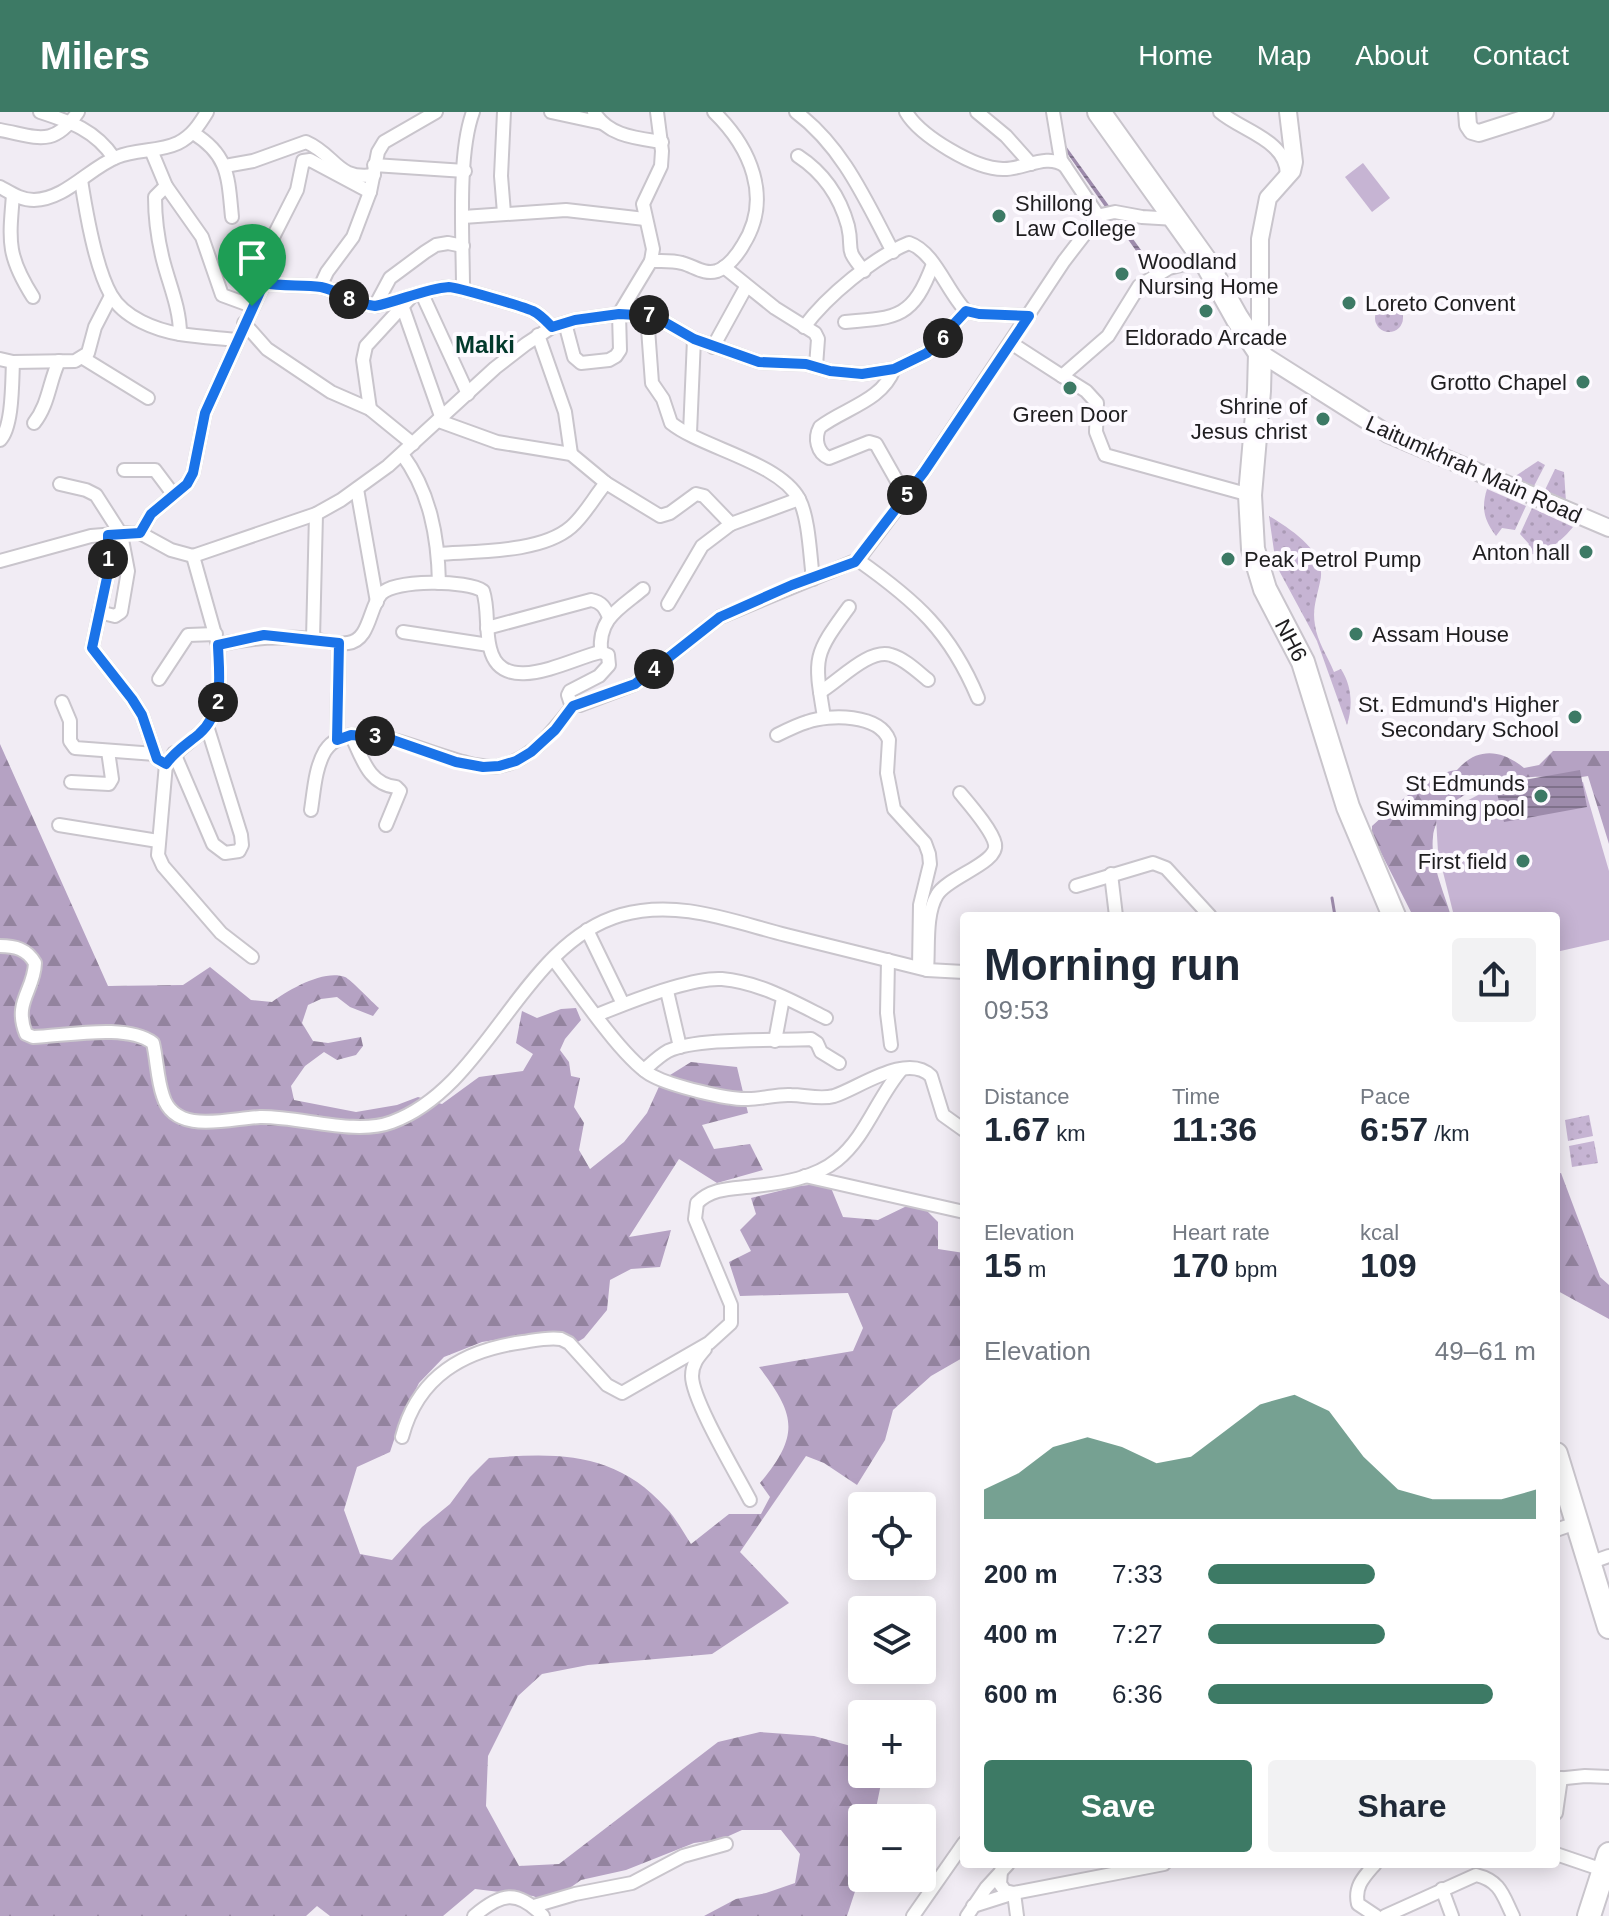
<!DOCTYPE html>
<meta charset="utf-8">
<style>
:root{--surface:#fff;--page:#f2f2f3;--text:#1f2937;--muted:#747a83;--accent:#3d7a65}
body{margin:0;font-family:Arial,sans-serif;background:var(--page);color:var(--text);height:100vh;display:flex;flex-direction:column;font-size:30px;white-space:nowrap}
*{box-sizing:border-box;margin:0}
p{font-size:26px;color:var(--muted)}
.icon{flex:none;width:44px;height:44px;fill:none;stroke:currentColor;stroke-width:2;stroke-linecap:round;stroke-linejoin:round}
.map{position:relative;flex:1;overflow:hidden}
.drawer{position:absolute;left:960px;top:800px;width:600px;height:956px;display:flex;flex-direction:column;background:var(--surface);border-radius:8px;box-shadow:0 4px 20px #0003}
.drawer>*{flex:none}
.buttons{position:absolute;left:848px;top:1380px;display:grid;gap:16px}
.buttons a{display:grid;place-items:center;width:88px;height:88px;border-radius:8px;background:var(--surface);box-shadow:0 4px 20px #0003;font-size:40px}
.pin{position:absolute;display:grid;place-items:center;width:68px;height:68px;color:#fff;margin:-82px -34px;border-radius:50% 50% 50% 0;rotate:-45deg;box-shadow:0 0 8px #0007}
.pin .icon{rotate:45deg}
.km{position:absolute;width:40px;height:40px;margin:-20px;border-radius:50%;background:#222;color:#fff;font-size:22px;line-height:40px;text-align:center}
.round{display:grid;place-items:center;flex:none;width:84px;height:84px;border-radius:8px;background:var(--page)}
.headline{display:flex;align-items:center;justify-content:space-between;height:136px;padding:0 24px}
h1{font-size:44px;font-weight:600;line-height:60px}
.metrics{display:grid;grid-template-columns:repeat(3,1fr);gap:12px;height:136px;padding:8px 24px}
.metrics div{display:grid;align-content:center}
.metrics b{font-size:34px;font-weight:600}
.metrics small{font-size:22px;font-weight:400}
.metrics p{font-size:22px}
.chart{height:224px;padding:16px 24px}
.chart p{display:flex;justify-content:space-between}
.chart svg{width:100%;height:144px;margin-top:8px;fill:var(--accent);opacity:.7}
.cta{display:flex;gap:16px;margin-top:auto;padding:16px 24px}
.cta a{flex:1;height:92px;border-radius:8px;background:var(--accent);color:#fff;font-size:32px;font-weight:600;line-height:92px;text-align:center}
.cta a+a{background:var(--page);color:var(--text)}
ul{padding:0 24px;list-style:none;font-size:26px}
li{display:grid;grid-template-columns:128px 96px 1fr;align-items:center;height:60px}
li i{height:20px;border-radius:10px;background:var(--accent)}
header{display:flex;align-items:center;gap:48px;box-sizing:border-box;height:112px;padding:0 40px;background:var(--accent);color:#fff}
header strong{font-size:38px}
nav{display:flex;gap:44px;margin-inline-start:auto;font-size:28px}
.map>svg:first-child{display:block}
</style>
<header>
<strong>Milers</strong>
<nav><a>Home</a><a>Map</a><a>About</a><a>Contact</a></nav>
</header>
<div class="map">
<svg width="1609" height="1804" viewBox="0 0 1609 1804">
<defs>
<pattern id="grass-dots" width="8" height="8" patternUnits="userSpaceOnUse" patternTransform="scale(2)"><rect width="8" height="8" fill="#c6b4d3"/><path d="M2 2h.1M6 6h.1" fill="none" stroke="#aa9ab5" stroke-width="1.8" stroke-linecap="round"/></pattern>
<pattern id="forest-firs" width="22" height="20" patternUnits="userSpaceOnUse" patternTransform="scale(2)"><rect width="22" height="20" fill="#b5a2c3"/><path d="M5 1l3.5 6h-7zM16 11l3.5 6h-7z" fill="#93839e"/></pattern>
<pattern id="water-rules" width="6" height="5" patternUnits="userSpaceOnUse" patternTransform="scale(2)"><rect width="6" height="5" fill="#9d8bab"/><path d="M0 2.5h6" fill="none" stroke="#7f718b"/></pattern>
</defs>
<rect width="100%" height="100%" fill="#f1ecf4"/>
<g fill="url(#grass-dots)">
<circle cx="1389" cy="206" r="14"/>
<polygon points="1538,349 1545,353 1533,376 1511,367"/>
<polygon points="1555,357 1564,360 1566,390 1544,380"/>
<path d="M1487,377l39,17 -11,24 -13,-2 -6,8c-12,-16 -15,-28 -9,-47z"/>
<path d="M1532,396l41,19c-12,15 -35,35 -54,24l4,-5 4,1 2,-3 -9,-10z"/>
<path d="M1269,404c21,13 59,36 51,66 -3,15 -8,27 -5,43 2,16 13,32 19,47l7,-3c11,17 12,37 6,56l-30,-84 -41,-76z"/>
<polygon points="1589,1003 1593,1024 1568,1029 1565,1008"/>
<polygon points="1594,1029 1598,1051 1572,1055 1569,1034"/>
</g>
<g fill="url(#forest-firs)">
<path d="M0,632l108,242 75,-1 27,-18 41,33 21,2c16,-12 52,-33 73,-25 5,2 27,25 34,31l-6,8 -23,-9 -13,-10 -16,2 -13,6 -6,18 11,18 15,2 33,-6 2,9 -7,9 -19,5 -13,-8 -19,14 -14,20 3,14 62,12 41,-7 21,-8 24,7 37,-27 44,-6 10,-17 -17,-11 6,-32 15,7 24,-9 15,-1 5,12 -16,19 -5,11 9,12 2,14 9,2 -6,29 10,16 -5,27 11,19 34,-27 23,-29 15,-33 29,-18 46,5 11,46 -46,12 12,24 36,-5 13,26 -46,13 -38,-24 -50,78 42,-7 -11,37 -29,2 -21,11 -3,30 -23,28 -8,5 -11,-10 -16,-2 -67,11 -38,15 -25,26 -18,36 -11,33 -33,15 -13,43 16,44 32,6 30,-33 28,-23 20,-27 19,-19c69,-6 128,-6 177,50 10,10 17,24 25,36l38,-30h32l9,-17 -10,-14c40,-48 36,-68 -1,-116l94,-16 10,-23 -15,-35 -108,3 -11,-34 22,-11 -11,-21 16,-16 -5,-16 48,-12 30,-3 14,34 35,3 39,-19 21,21v27l26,4v104l-33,19 -38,34 -8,30 -28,45 -33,-22 -18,-7 -66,96 49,51 -77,51 -124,11 -46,9 -24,22 -30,60 -2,50 33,60 40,-2 159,-122 42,-10 54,4 48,13v25h21l-9,44h-12v52l-15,46h-143l32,-17 30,-6 29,-10 5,-29 -19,-24h-39l-20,9 -28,4 -68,27 -45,10 -32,23 -16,-7 -58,-7 -32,27h-113l-13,-10 -11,10h-306z"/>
<path d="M1553,639h56v93l-21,-68c-18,4 -37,0 -56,1 -35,1 -94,18 -99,60 -3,25 11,55 18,79h-38l-41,-81v-9c20,-18 58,-54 85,-56 20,-23 44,-21 67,-2l15,-3z"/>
<polygon points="1561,1061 1600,1165 1609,1173 1609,1207 1556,1178 1556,1062"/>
</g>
<g fill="#c6b4d3">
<polygon points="1363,51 1390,86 1372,100 1345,65"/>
<polygon points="1583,670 1609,759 1609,828 1556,840 1556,804 1454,804 1438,740 1436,706 1449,704 1457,694 1480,682"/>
</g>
<g fill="url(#water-rules)">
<polygon points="1063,30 1141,138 1171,170 1173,179 1167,183 1163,169 1139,143 1062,34"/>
<polygon points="1580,658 1587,695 1504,710 1495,673"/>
</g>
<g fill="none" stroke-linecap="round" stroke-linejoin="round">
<g stroke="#9d8bab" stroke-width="3">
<polyline points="1332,786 1335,804"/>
<polyline points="964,950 964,993"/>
</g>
<defs>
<g id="minor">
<path d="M40,0c31,10 55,18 74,46"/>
<polyline points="551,0 602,11"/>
<path d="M594,0c14,24 42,26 68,30"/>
<path d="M796,0c47,35 70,89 97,140"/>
<path d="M906,0c14,24 69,57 97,57 20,1 44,-17 62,-3"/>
<polyline points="977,0 1006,24 1031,52"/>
<polyline points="1053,0 1061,48 1099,105"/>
<path d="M1220,0c22,19 67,28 67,63"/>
<path d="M0,18c38,7 53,18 78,-18"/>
<path d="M193,21c36,22 35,44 39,84"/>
<polyline points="151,38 166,74 202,125 222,183 252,194"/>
<path d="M798,44c26,17 42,41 50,70 6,26 -5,20 16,45"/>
<polyline points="374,53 465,59"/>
<path d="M225,54l28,-5 53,-19c30,13 31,39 68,33"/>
<path d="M81,68c5,32 14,87 30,115 13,23 45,35 69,39 19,3 38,4 57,6"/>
<path d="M166,74l-11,11c0,20 3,43 8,63 6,24 17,48 17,74"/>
<path d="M0,75c11,6 21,13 34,13 32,-1 55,-32 83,-43 19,-8 42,-5 61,-14 14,-7 21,-18 29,-31"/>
<path d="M13,83c-4,47 -6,61 20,102"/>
<polyline points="504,101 501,64 504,0"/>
<polyline points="463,105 566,98 645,107"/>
<polyline points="1204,147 1169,156 1139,174 1108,224 1062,264 1086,279 1097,291 1096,320 1105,343 1250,383"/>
<path d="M651,149c10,0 21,-1 31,2 12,3 22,12 35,8 11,-4 21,-17 26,-26 30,-47 7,-98 -29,-133"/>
<polyline points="724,155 775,196 815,221 818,227 816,254"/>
<path d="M264,171c19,4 38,1 57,4 19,4 34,17 54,19 24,-4 49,-17 74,-19 7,0 76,20 84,24 8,4 13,10 19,16"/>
<polyline points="320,175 327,160 353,125 370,80 378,40 384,30 436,0"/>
<path d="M463,176c0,-48 -6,-133 10,-176"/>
<polyline points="422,182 468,282"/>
<polyline points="375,194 390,166 425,140 436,133 448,131 463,134"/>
<polyline points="403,196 442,307"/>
<path d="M647,203l5,68 11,16 8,24c31,25 108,39 128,76 10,19 11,57 14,80"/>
<path d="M845,210c54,-4 68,-5 88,-58"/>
<polyline points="244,211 267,237 331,280 370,297 413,332"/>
<polyline points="565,211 574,245 581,251 609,248 616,244 620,238 619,202 651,149 653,137 643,92 661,54 662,39 657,0"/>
<path d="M804,215c23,-31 70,-70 105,-84 26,9 38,49 57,68"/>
<polyline points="538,223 565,300 571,342"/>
<polyline points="1011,231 1062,264"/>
<polyline points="713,235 746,175"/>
<polyline points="83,246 148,286"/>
<polyline points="0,247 13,250 75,249 88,241 95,215 111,184"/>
<path d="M894,257c-12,32 -49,39 -74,58 -6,11 -3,26 9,31l40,-16 7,2 30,53"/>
<polyline points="370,297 363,248 366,234 411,185"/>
<polyline points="439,309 497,330 571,342 606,371 660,404 670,401 696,382 704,384 731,412 799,387"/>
<path d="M34,311c15,-19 15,-41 25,-62"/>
<polyline points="690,321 694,227"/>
<path d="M0,328c13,-13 12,-59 13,-78"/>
<path d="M402,342c28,38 36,82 37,129"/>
<polyline points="124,358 155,358 173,382"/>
<polyline points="60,372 86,378 96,383 121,422 128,459 121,500 115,504 99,500"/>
<polyline points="357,377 377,490"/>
<polyline points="140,421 151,402 187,372 193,361 205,301 264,171 263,145 297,78 303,49 310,48 370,80"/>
<polyline points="108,423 108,461 92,536 132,587 142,603 157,647 166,652"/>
<path d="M438,442c39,-3 103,-1 133,-27 14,-12 23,-30 35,-44"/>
<polyline points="193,444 218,533"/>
<path d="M858,448c58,41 92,71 120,138"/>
<polyline points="0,449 91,424 128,421 140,421 171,438 193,444 316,402 341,388 388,354 495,256 526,232 552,215 575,208 619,202 654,204 694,227 759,250 806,252 830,259 862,262 894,257 927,241 966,199 979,202 1029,204"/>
<polyline points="668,492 702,434 731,412"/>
<path d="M487,516l104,-28c11,2 14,8 18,17"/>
<polyline points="403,520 489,533"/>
<polyline points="313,527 316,402"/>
<path d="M601,540c-3,-34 18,-43 42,-63"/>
<polyline points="159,567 188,523 216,522"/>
<path d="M820,580c19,-11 49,-44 71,-37 14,4 27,17 37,25"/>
<polyline points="62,590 70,609 70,629 75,636 155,642"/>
<path d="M824,605c-10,-60 -11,-61 25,-110"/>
<path d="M351,623c11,22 17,49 45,52l4,4 -14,34"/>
<path d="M777,623c10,-5 20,-10 30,-13 23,-8 72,-8 82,18l-2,33 7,36 31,34 4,11 1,10 -10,41 -1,62"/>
<polyline points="337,628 339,531"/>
<polyline points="174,641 213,732 225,741 239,739 242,733 241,723 207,614"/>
<polyline points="71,670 109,672 112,667 108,639"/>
<path d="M311,698c3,-19 4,-42 14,-59 30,-47 129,23 174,15 32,-5 55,-36 74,-60"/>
<polyline points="59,713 158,729"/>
<polyline points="1111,762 1116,804"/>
<polyline points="1076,774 1153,751 1166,756 1210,804"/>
<polyline points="587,818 623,892"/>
<path d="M0,834c15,0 27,3 35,17 -1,28 -22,39 -9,71l7,3c32,-1 94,-14 120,6 4,17 4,36 10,53 12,40 67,22 97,21 40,-1 95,19 132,5 97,-36 129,-178 229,-207 57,-16 110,6 165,20 47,12 94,23 141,35l37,2"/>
<path d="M252,845l-31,-24 -58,-67 -5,-11 8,-91c9,-12 21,-20 33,-30 26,-23 20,-58 19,-89 32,-8 60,-9 93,-6 11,1 25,6 37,4 22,-3 21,-35 33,-49 14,-15 87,-14 102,-3 6,18 2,38 7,57 12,51 81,10 111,4l7,3 1,10 -10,11 -29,15 -2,4 3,9 9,1 55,-21 85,-67 138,-57 66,-88 140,-211 30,-39 7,-7 14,-3 27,5 34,2"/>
<path d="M554,848c22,28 70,101 99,116 19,10 75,24 95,23 15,0 29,-5 43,-4 14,0 29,5 43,1 25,-8 73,-44 97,-20l12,39 21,15"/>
<polyline points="888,848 887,901 891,933"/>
<path d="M927,858c2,-23 -2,-55 10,-75 10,-18 62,-32 58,-51 -3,-14 -25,-39 -35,-51"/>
<polyline points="667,879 680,935"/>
<path d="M597,903c29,-12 95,-38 125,-36 37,3 72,23 104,39"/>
<polyline points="775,929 783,886"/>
<path d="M644,958c8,-7 15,-14 24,-19 30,-14 107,-10 143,-12l6,4 4,9 18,11"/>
<polyline points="805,1064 964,1100"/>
<path d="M705,1237c-7,8 -13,15 -13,27 0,24 45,99 58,124"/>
<path d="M402,1325c16,-61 62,-87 121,-95 13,-2 26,-5 38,-3l8,4 38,42 15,8 87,-50 22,-20v-18l-36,-86 2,-16c16,-16 37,-14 58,-17 28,-3 60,-8 82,-26 29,-23 41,-64 65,-91"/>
<polyline points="1556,1418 1576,1411"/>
<polyline points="1589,1451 1609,1444"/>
<polyline points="1556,1667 1585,1664 1609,1665"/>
<polyline points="1556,1701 1561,1666"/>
<polyline points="1556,1742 1603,1758"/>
<path d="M1375,1752c-11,13 -21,22 -17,40l18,12"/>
<polyline points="1001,1759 1000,1772 1005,1779 1014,1781 1017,1804"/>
<polyline points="1442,1777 1452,1804"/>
<polyline points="534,1794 575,1782 632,1771 683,1744 726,1732"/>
<polyline points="973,1794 1014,1781 1164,1752"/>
<path d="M474,1804c27,-23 43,-27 69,0"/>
<polyline points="913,1804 964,1731"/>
<polyline points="967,1804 986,1776 1008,1752"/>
<path d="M1385,1804l91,-41c25,6 27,21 37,41"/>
</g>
<g id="tertiary">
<polyline points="1288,0 1294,50 1292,59 1268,86 1260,127 1260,241 1388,322 1609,416"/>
<polyline points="1467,0 1468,13 1472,19 1479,21 1545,0"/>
</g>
<g id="trunk">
<path id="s1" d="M1099,0l105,147 33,59 23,35 -1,38 -9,104 3,54 12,40 38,73 45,145 46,109"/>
<polyline points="1556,1342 1609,1515"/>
<polyline points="1589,1804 1609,1742"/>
</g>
</defs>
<use href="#minor" stroke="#c9c5cc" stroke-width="16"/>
<use href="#tertiary" stroke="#c9c5cc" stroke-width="20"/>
<use href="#trunk" stroke="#c9c5cc" stroke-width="26"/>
<use href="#minor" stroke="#fff" stroke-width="12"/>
<use href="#tertiary" stroke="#fff" stroke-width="16"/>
<use href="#trunk" stroke="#fff" stroke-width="22"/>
</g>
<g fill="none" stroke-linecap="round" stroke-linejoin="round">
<defs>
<path id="route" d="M264,171c19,4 39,1 57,4 19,4 34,17 54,19 25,-5 49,-17 74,-19 7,0 76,20 84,24 8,4 13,10 19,16l23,-7 44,-6 35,2 40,23 65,23 47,2 24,7 32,3 32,-5 33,-16 39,-42 13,3 50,2 -105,156 -69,90 -63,23 -72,32 -85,67 -62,22 -18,24 -24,22 -15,9 -17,5 -16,1 -27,-5 -69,-24 -36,-3 -14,5 2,-97 -75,-8 -46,10c1,31 7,66 -19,89 -12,10 -24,17 -33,30l-9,-5 -15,-44 -10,-16 -40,-51 16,-75v-38l32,-2 11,-19 36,-30 6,-11 12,-60z"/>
</defs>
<use href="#route" stroke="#fff" stroke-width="16"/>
<use href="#route" stroke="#1a73e8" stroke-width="10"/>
</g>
<g fill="#3d7a65" stroke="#fdfaff" stroke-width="3">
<circle cx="999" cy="104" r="8"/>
<circle cx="1122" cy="162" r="8"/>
<circle cx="1349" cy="191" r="8"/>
<circle cx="1206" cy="199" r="8"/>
<circle cx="1583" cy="270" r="8"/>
<circle cx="1070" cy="276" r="8"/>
<circle cx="1323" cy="307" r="8"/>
<circle cx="1586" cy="440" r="8"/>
<circle cx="1228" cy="447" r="8"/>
<circle cx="1356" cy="522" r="8"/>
<circle cx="1575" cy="605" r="8"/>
<circle cx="1541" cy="684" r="8"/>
<circle cx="1523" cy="749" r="8"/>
</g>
<g text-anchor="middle" stroke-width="8" stroke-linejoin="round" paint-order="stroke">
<g font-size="22" fill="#1e1d1f" stroke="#fdfaff" text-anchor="end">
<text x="1015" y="99" text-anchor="start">Shillong<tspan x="1015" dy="25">Law College</tspan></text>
<text x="1138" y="157" text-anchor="start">Woodland<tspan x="1138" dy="25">Nursing Home</tspan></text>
<text x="1365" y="199" text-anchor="start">Loreto Convent</text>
<text x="1206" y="233" text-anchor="middle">Eldorado Arcade</text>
<text x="1567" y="278">Grotto Chapel</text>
<text x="1307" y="302">Shrine of<tspan x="1307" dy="25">Jesus christ</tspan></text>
<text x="1070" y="310" text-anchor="middle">Green Door</text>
<text x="1570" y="448">Anton hall</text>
<text x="1244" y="455" text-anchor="start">Peak Petrol Pump</text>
<text x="1372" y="530" text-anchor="start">Assam House</text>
<text x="1559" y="600">St. Edmund's Higher<tspan x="1559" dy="25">Secondary School</tspan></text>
<text x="1525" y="679">St Edmunds<tspan x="1525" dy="25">Swimming pool</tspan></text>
<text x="1507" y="757">First field</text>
</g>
<g font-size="22" fill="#1e1d1f" stroke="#fdfaff">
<text transform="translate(1474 357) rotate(24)" y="8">Laitumkhrah Main Road</text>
<text dy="8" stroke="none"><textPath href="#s1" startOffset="586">NH6</textPath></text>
</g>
<g font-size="24" font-weight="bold" fill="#02392b" stroke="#fdfaff">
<text x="485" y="241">Malki</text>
</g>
</g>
</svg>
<div class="buttons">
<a><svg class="icon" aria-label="locate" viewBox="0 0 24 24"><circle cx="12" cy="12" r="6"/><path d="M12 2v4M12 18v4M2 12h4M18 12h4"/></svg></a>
<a><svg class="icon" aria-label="layers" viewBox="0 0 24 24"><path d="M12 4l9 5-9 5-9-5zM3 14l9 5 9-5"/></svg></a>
<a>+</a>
<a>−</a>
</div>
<div class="pin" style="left:252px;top:194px;background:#1e9e55"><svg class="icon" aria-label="arrive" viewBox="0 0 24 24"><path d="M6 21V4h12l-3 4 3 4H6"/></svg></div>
<b class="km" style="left:108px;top:447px">1</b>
<b class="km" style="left:218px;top:590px">2</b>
<b class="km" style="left:375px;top:624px">3</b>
<b class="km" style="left:654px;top:557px">4</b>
<b class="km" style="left:907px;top:383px">5</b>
<b class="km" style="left:943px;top:226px">6</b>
<b class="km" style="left:649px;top:203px">7</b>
<b class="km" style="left:349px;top:187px">8</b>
<section class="drawer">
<div class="headline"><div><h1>Morning run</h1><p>09:53</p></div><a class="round"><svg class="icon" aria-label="share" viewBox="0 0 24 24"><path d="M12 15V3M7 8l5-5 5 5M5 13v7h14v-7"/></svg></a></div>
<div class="metrics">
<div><p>Distance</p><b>1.67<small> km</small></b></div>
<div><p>Time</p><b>11:36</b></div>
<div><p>Pace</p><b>6:57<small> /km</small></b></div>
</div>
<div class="metrics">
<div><p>Elevation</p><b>15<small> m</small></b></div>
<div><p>Heart rate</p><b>170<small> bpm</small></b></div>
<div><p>kcal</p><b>109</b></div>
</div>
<div class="chart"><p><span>Elevation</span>49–61 m</p>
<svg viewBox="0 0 160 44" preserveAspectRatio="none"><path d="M0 44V35L10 30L20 22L30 19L40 22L50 27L60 25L70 17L80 9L90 6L100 11L110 25L120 35L130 38L140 38L150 38L160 35V44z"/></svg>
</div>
<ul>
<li><b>200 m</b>7:33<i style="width:51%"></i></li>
<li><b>400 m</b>7:27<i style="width:54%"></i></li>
<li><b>600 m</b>6:36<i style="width:87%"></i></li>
</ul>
<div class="cta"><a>Save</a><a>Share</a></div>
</section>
</div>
